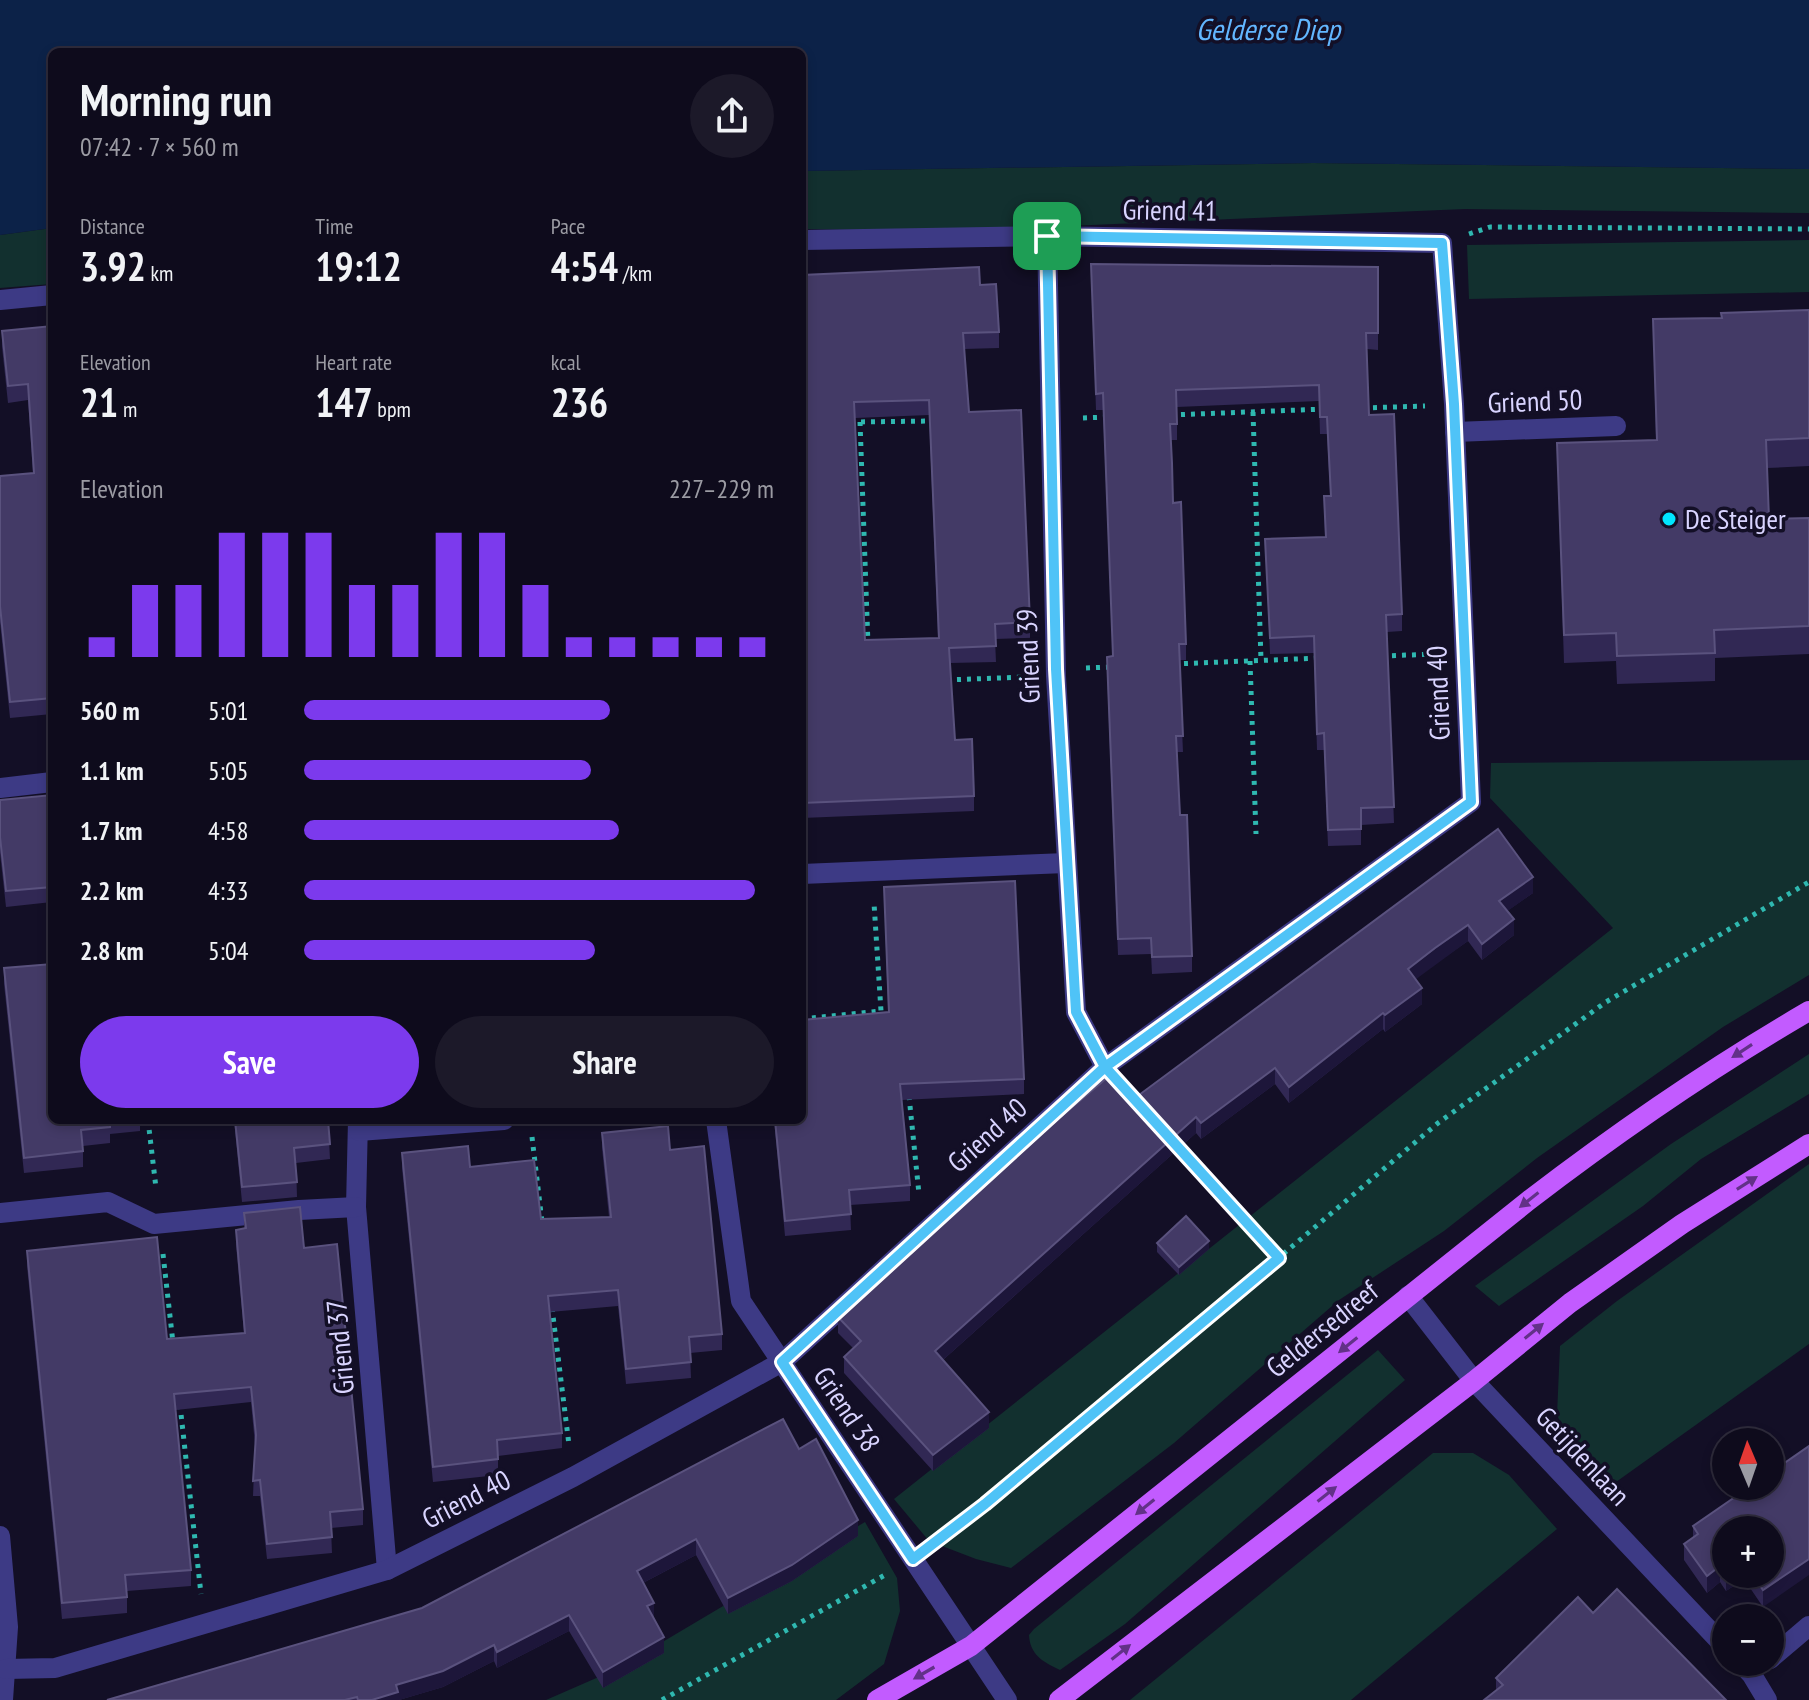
<!DOCTYPE html>
<meta charset="utf-8">
<style>
:root{--surface:#0e0b1c;--page:#1c1929;--text:#f1f3f6;--muted:#9b9ba3;--line:#2e2b3b;--accent:#7c3aed}
body{margin:0;font-family:"PT Sans Narrow",sans-serif;background:var(--page);color:var(--text);height:100vh;display:flex;flex-direction:column;font-size:30px;white-space:nowrap}
*{box-sizing:border-box;margin:0}
p{font-size:26px;color:var(--muted)}
.icon{flex:none;width:44px;height:44px;fill:none;stroke:currentColor;stroke-width:2;stroke-linecap:round;stroke-linejoin:round}
.map{position:relative;flex:1;overflow:hidden}
.sheet{position:absolute;left:48px;top:48px;width:758px;height:1076px;display:flex;flex-direction:column;background:var(--surface);border-radius:12px;box-shadow:0 4px 12px #0003,0 0 0 2px var(--line)}
.sheet>*{flex:none}
.needle{width:52px;rotate:358deg}
.buttons{position:absolute;left:1712px;top:1428px;display:grid;gap:16px}
.buttons a{display:grid;place-items:center;width:72px;height:72px;border-radius:50%;background:var(--surface);box-shadow:0 4px 12px #0003,0 0 0 2px var(--line);font-size:40px}
.pin{position:absolute;display:grid;place-items:center;width:68px;height:68px;color:#fff;margin:-34px;border-radius:16px;box-shadow:0 4px 12px #0006}
.round{display:grid;place-items:center;flex:none;width:84px;height:84px;border-radius:42px;background:var(--page)}
.overview{display:flex;align-items:center;justify-content:space-between;height:136px;padding:0 32px}
h1{font-size:44px;font-weight:700;line-height:60px}
.figures{display:grid;grid-template-columns:repeat(3,1fr);gap:12px;height:136px;padding:8px 32px}
.figures div{display:grid;align-content:center}
.figures b{font-size:40px;font-weight:700}
.figures small{font-size:22px;font-weight:400}
.figures p{font-size:22px}
.chart{height:224px;padding:16px 32px}
.chart p{display:flex;justify-content:space-between}
.chart svg{width:100%;height:144px;margin-top:8px;stroke:var(--accent);stroke-width:6}
.button{display:flex;gap:16px;margin-top:auto;padding:16px 32px}
.button a{flex:1;height:92px;border-radius:48px;background:var(--accent);color:#fff;font-size:32px;font-weight:700;line-height:92px;text-align:center}
.button a+a{background:var(--page);color:var(--text)}
ul{padding:0 32px;list-style:none;font-size:26px}
li{display:grid;grid-template-columns:128px 96px 1fr;align-items:center;height:60px}
li i{height:20px;border-radius:10px;background:var(--accent)}
.map>svg:first-child{display:block}
</style>
<div class="map">
<svg width="1809" height="1700" viewBox="0 0 1809 1700">
<rect width="100%" height="100%" fill="#130f26"/>
<g fill="#12302f">
<polygon points="1313,163 1809,169 1809,213 1465,209 951,231 802,229 802,171"/>
<polygon points="52,228 52,284 0,288 0,235"/>
<polygon points="1809,240 1809,292 1469,299 1467,245"/>
<polygon points="1809,760 1809,975 1723,1027 1537,1158 1444,1231 1339,1300 1174,1443 1011,1568 976,1559 929,1541 894,1499 1613,928 1490,798 1491,763"/>
<polygon points="1809,1054 1809,1094 1701,1159 1643,1206 1499,1306 1475,1286 1671,1144"/>
<polygon points="1809,1164 1809,1344 1602,1492 1578,1461 1557,1415 1560,1346 1617,1301"/>
<path d="M1378,1350l27,30 -280,244 -65,46c-17,-8 -30,-15 -31,-35l5,-6z"/>
<polygon points="1433,1453 1473,1453 1509,1475 1557,1529 1351,1700 1130,1700"/>
<polygon points="865,1522 897,1578 900,1611 884,1664 836,1700 546,1700 617,1669"/>
</g>
<polygon fill="#0c2248" points="0,0 1809,0 1809,169 1313,163 802,171 802,52 52,52 52,228 0,235"/>
<g fill="none" stroke-linecap="round" stroke-linejoin="round">
<g stroke="#2fb8b0" stroke-width="5" stroke-dasharray="4 6" stroke-linecap="butt">
<polyline points="1469,234 1490,227 1809,229"/>
<polyline points="1363,408 1425,406"/>
<polyline points="1253,412 1261,660"/>
<polyline points="1171,415 1325,409"/>
<polyline points="1083,418 1109,417"/>
<polyline points="851,422 933,421"/>
<polyline points="860,422 868,645"/>
<polyline points="1382,656 1436,654"/>
<polyline points="1250,661 1256,834"/>
<polyline points="1174,664 1320,658"/>
<polyline points="1086,668 1112,667"/>
<polyline points="947,680 1025,677"/>
<polyline points="802,1019 881,1011 874,903"/>
<polyline points="909,1096 919,1194"/>
<polyline points="148,1120 156,1188"/>
<polyline points="532,1137 542,1222"/>
<polyline points="1174,1143 1279,1258"/>
<polyline points="163,1254 173,1343"/>
<polyline points="552,1308 569,1445"/>
<polyline points="180,1405 201,1594"/>
<polyline points="937,1541 1217,1310 1438,1123 1606,1002 1809,882"/>
<polyline points="662,1700 885,1575"/>
</g>
<g stroke="#3d3a85" stroke-width="20">
<polyline points="1047,236 1056,676 1076,1012 1105,1067"/>
<polyline points="0,300 52,295"/>
<polyline points="1455,432 1616,426"/>
<polyline points="0,788 52,782"/>
<polyline points="802,874 1066,863"/>
<polyline points="358,1120 356,1207 387,1570"/>
<polyline points="716,1120 741,1301 1007,1700"/>
<polyline points="359,1131 504,1120"/>
<polyline points="0,1213 108,1202 154,1224 299,1210 356,1207"/>
<polyline points="1408,1296 1474,1381 1726,1648"/>
<polyline points="0,1536 8,1627 3,1700"/>
<polyline points="1770,1659 1809,1626"/>
<polyline points="1740,1662 1752,1675 1767,1700"/>
<polyline points="6,1669 55,1668 387,1570 573,1477 782,1362 1105,1067 1471,802 1454,404 1442,243 1047,236 802,240"/>
</g>
<g stroke="#c25bff" stroke-width="20">
<path d="M877,1700l94,-54 557,-445c90,-69 183,-133 281,-190"/>
<polyline points="1059,1700 1474,1381 1570,1303 1682,1224 1809,1144"/>
</g>
</g>
<g fill="#312854" fill-rule="evenodd">
<polygon points="1091,264 1378,267 1378,350 1367,349 1369,415 1402,614 1402,631 1387,632 1394,823 1361,825 1361,845 1328,846 1324,750 1317,750 1314,653 1270,654 1265,539 1325,537 1324,496 1330,496 1329,473 1327,434 1320,434 1319,401 1177,407 1177,440 1171,440 1173,503 1186,644 1186,660 1179,660 1183,752 1177,752 1180,815 1192,956 1192,972 1152,974 1151,954 1118,955 1107,673 1107,657 1113,656 1103,410 1096,410"/>
<path d="M802,275l178,10 19,47v16l-35,1 5,63 61,210v16l-35,1 1,23 -46,1 5,77 19,56v15l-172,7zM929,415l9,223 -73,2 -10,-222z"/>
<polygon points="1809,310 1809,466 1767,468 1769,519 1809,518 1809,654 1715,658 1715,681 1617,684 1616,661 1564,663 1557,443 1656,440 1653,319 1721,318"/>
<polygon points="52,326 52,714 10,718 0,622 0,476 33,473 28,400 8,403 2,347 2,331"/>
<polygon points="52,795 52,902 6,907 0,853 0,800"/>
<polygon points="1498,829 1533,893 1507,911 1514,935 1482,960 1468,941 1435,964 1415,979 1422,1004 1385,1032 1383,1029 1289,1103 1275,1084 1201,1139 1196,1133 943,1360 989,1428 933,1471 844,1373 844,1357 853,1348 838,1333 838,1317"/>
<polygon points="884,887 1024,1079 1024,1094 902,1100 910,1185 910,1201 850,1205 851,1230 785,1236 774,1120 802,1120 888,1012"/>
<polygon points="4,968 52,1120 140,1120 140,1131 110,1134 110,1143 83,1146 83,1167 24,1173 4,984"/>
<polygon points="234,1120 328,1120 330,1159 296,1163 297,1197 242,1202"/>
<polygon points="602,1133 670,1150 722,1334 722,1350 690,1353 691,1378 626,1384 618,1306 550,1312 562,1433 562,1448 498,1456 498,1475 433,1482 402,1168 402,1153 470,1167 541,1219 609,1217 602,1148"/>
<polygon points="244,1213 304,1248 363,1509 363,1525 331,1528 332,1553 267,1559 260,1496 253,1496 255,1445 251,1402 176,1410 191,1570 191,1586 127,1591 127,1613 62,1619 27,1266 27,1251 167,1339 244,1333 236,1245 236,1230 244,1229"/>
<polygon points="1157,1243 1209,1249 1179,1275 1157,1252"/>
<path d="M1809,1446l-46,161 -19,-28 -18,12 -6,-9 -13,11 -23,-33v-16l9,-6v-12zM1770,1530v44h-44z"/>
<polygon points="799,1449 858,1536 792,1581 728,1614 696,1555 643,1583 664,1653 603,1688 569,1631 497,1668 494,1661 443,1687 399,1700 107,1700 422,1608"/>
<polygon points="1593,1613 1496,1690 1496,1678"/>
</g>
<g fill="#1d163a">
<polygon points="1533,877 1533,893 1499,917 1499,901"/>
<polygon points="1514,919 1514,935 1482,960 1482,944"/>
<polygon points="1468,925 1468,941 1408,985 1408,969"/>
<polygon points="1422,988 1422,1004 1385,1032 1385,1015"/>
<polygon points="1383,1013 1383,1029 1289,1103 1289,1087"/>
<polygon points="1275,1068 1275,1084 1201,1139 1201,1123"/>
<polygon points="1196,1117 1196,1133 935,1367 935,1351"/>
<polygon points="1209,1241 1209,1249 1179,1275 1179,1267"/>
<polygon points="989,1412 989,1428 933,1471 933,1455"/>
<polygon points="858,1520 858,1536 792,1581 728,1614 728,1598"/>
<polygon points="696,1539 696,1555 637,1586 637,1571"/>
<polygon points="1809,1559 1809,1575 1763,1607 1763,1590"/>
<polygon points="1720,1566 1720,1582 1707,1593 1707,1576"/>
<polygon points="1726,1574 1744,1574 1744,1579 1726,1591"/>
<polygon points="654,1603 654,1619 647,1606"/>
<polygon points="569,1615 569,1631 497,1668 497,1652"/>
<polygon points="664,1637 664,1653 603,1688 603,1672"/>
<polygon points="494,1645 494,1661 443,1687 399,1700 372,1700 396,1685"/>
</g>
<g fill="#433a66" stroke="#5a527e" stroke-width="2" fill-rule="evenodd">
<polygon points="1091,264 1378,267 1378,333 1366,333 1369,415 1394,414 1402,614 1386,615 1394,807 1361,808 1361,829 1328,830 1324,733 1317,734 1314,636 1270,638 1265,539 1326,537 1324,496 1331,496 1329,457 1327,417 1320,417 1319,385 1176,390 1177,424 1170,424 1172,463 1173,503 1181,502 1186,644 1179,644 1183,736 1176,736 1180,815 1187,815 1192,956 1152,957 1151,938 1118,939 1107,657 1113,656 1103,393 1096,394"/>
<path d="M979,267l1,18 16,-1 3,48 -36,1 6,79 52,-2 9,212 -35,2 1,22 -47,2 6,92 17,-1 2,57 -172,7v-528zM929,400l10,238 -74,2 -11,-238z"/>
<polygon points="1809,310 1809,438 1766,440 1769,519 1809,518 1809,626 1714,630 1715,653 1617,656 1616,633 1564,635 1557,443 1657,440 1653,319 1722,318 1721,313"/>
<polygon points="52,326 52,698 10,702 0,606 0,476 34,473 28,384 8,386 2,331"/>
<polygon points="52,795 52,887 6,891 0,837 0,800"/>
<polygon points="1498,829 1533,877 1499,901 1514,919 1482,944 1468,925 1435,948 1408,969 1422,988 1385,1015 1383,1013 1289,1087 1275,1068 1201,1123 1196,1117 935,1351 989,1412 933,1455 844,1357 861,1341 838,1317 1026,1146 1114,1072 1135,1098"/>
<polygon points="1015,881 1024,1079 900,1084 910,1185 849,1190 851,1214 785,1221 775,1120 802,1120 802,1020 889,1012 884,887"/>
<polygon points="52,964 52,1120 110,1120 110,1127 81,1130 83,1151 24,1158 4,968"/>
<polygon points="235,1120 328,1120 330,1144 294,1148 297,1182 242,1187"/>
<polygon points="668,1126 670,1150 704,1146 722,1334 689,1337 691,1362 626,1369 618,1290 548,1296 562,1433 497,1440 498,1459 433,1467 402,1153 468,1146 470,1167 534,1160 541,1219 611,1217 602,1133"/>
<polygon points="300,1207 304,1248 337,1244 363,1509 330,1512 332,1537 267,1544 260,1480 253,1481 256,1435 251,1387 174,1394 191,1570 125,1575 127,1597 62,1603 27,1251 157,1237 167,1339 245,1333 236,1230 246,1228 244,1213"/>
<polygon points="1186,1216 1209,1241 1179,1267 1157,1243"/>
<polygon points="783,1419 799,1449 816,1439 858,1520 792,1565 728,1598 696,1539 637,1571 654,1603 647,1606 664,1637 603,1672 569,1615 497,1652 494,1645 443,1671 396,1685 398,1692 372,1700 358,1700 357,1697 345,1700 107,1700 422,1608"/>
<polygon points="1809,1446 1809,1559 1763,1590 1752,1574 1770,1574 1770,1530 1726,1530 1726,1574 1720,1566 1707,1576 1684,1544 1698,1534 1693,1526 1751,1486 1770,1486 1770,1473"/>
<polygon points="1617,1589 1726,1700 1484,1700 1503,1685 1496,1678 1578,1597 1593,1613"/>
</g>
<defs><path id="oneway-solid" d="M-6-.8H1V-3.2L6.5 0L1 3.2V.8H-6Z" transform="scale(2)"/></defs>
<g fill="#623188">
<use href="#oneway-solid" transform="translate(1742 1051) rotate(147)"/>
<use href="#oneway-solid" transform="translate(1747 1183) rotate(-32)"/>
<use href="#oneway-solid" transform="translate(1529 1200) rotate(142)"/>
<use href="#oneway-solid" transform="translate(1534 1331) rotate(-39)"/>
<use href="#oneway-solid" transform="translate(1348 1345) rotate(141)"/>
<use href="#oneway-solid" transform="translate(1327 1494) rotate(-38)"/>
<use href="#oneway-solid" transform="translate(1145 1507) rotate(141)"/>
<use href="#oneway-solid" transform="translate(1121 1652) rotate(-38)"/>
<use href="#oneway-solid" transform="translate(924 1673) rotate(150)"/>
</g>
<g fill="none" stroke-linecap="round" stroke-linejoin="round">
<defs>
<polyline id="route" points="1047,236 1056,669 1076,1012 1105,1067 782,1362 913,1559 985,1504 1279,1258 1105,1067 1471,802 1454,404 1442,243 1047,236"/>
</defs>
<use href="#route" stroke="#fff" stroke-width="16"/>
<use href="#route" stroke="#4fc3f7" stroke-width="10"/>
</g>
<circle fill="#00e5ff" stroke="#130f26" stroke-width="3" cx="1669" cy="519" r="8"/>
<g text-anchor="middle" stroke-width="7" stroke-linejoin="round" paint-order="stroke">
<g font-size="28" fill="#d9d4ff" stroke="#130f26">
<text transform="translate(1170 210) rotate(1)" y="10">Griend 41</text>
<text transform="translate(1535 401) rotate(-2)" y="10">Griend 50</text>
<text transform="translate(1028 656) rotate(-92)" y="10">Griend 39</text>
<text transform="translate(1438 693) rotate(-92)" y="10">Griend 40</text>
<text transform="translate(987 1135) rotate(-42)" y="10">Griend 40</text>
<text transform="translate(1322 1329) rotate(-39)" y="10">Geldersedreef</text>
<text transform="translate(340 1347) rotate(-95)" y="10">Griend 37</text>
<text transform="translate(847 1409) rotate(56)" y="10">Griend 38</text>
<text transform="translate(1583 1456) rotate(47)" y="10">Getijdenlaan</text>
<text transform="translate(466 1499) rotate(-27)" y="10">Griend 40</text>
</g>
<g font-size="28" fill="#d9d4ff" stroke="#130f26" text-anchor="start">
<text x="1685" y="529">De Steiger</text>
</g>
<g font-size="30" font-style="italic" fill="#62b6ff" stroke="#130f26">
<text x="1268" y="40">Gelderse Diep</text>
</g>
</g>
</svg>
<div class="buttons">
<a><svg class="needle" viewBox="-14 -14 28 28"><path d="M0-13l5 13h-10z" fill="#e53935"/><path d="M0 13l5-13h-10z" fill="#9b9ba3"/></svg></a>
<a>+</a>
<a>−</a>
</div>
<div class="pin" style="left:1047px;top:236px;background:#1e9e55"><svg class="icon" aria-label="arrive" viewBox="0 0 24 24"><path d="M6 21V4h12l-3 4 3 4H6"/></svg></div>
<section class="sheet">
<div class="overview"><div><h1>Morning run</h1><p>07:42 · 7 × 560 m</p></div><a class="round"><svg class="icon" aria-label="share" viewBox="0 0 24 24"><path d="M12 15V3M7 8l5-5 5 5M5 13v7h14v-7"/></svg></a></div>
<div class="figures">
<div><p>Distance</p><b>3.92<small> km</small></b></div>
<div><p>Time</p><b>19:12</b></div>
<div><p>Pace</p><b>4:54<small> /km</small></b></div>
</div>
<div class="figures">
<div><p>Elevation</p><b>21<small> m</small></b></div>
<div><p>Heart rate</p><b>147<small> bpm</small></b></div>
<div><p>kcal</p><b>236</b></div>
</div>
<div class="chart"><p><span>Elevation</span>227–229 m</p>
<svg viewBox="0 0 160 44" preserveAspectRatio="none"><path d="M5 44V38M15 44V22M25 44V22M35 44V6M45 44V6M55 44V6M65 44V22M75 44V22M85 44V6M95 44V6M105 44V22M115 44V38M125 44V38M135 44V38M145 44V38M155 44V38"/></svg>
</div>
<ul>
<li><b>560 m</b>5:01<i style="width:65%"></i></li>
<li><b>1.1 km</b>5:05<i style="width:61%"></i></li>
<li><b>1.7 km</b>4:58<i style="width:67%"></i></li>
<li><b>2.2 km</b>4:33<i style="width:96%"></i></li>
<li><b>2.8 km</b>5:04<i style="width:62%"></i></li>
</ul>
<div class="button"><a>Save</a><a>Share</a></div>
</section>
</div>
